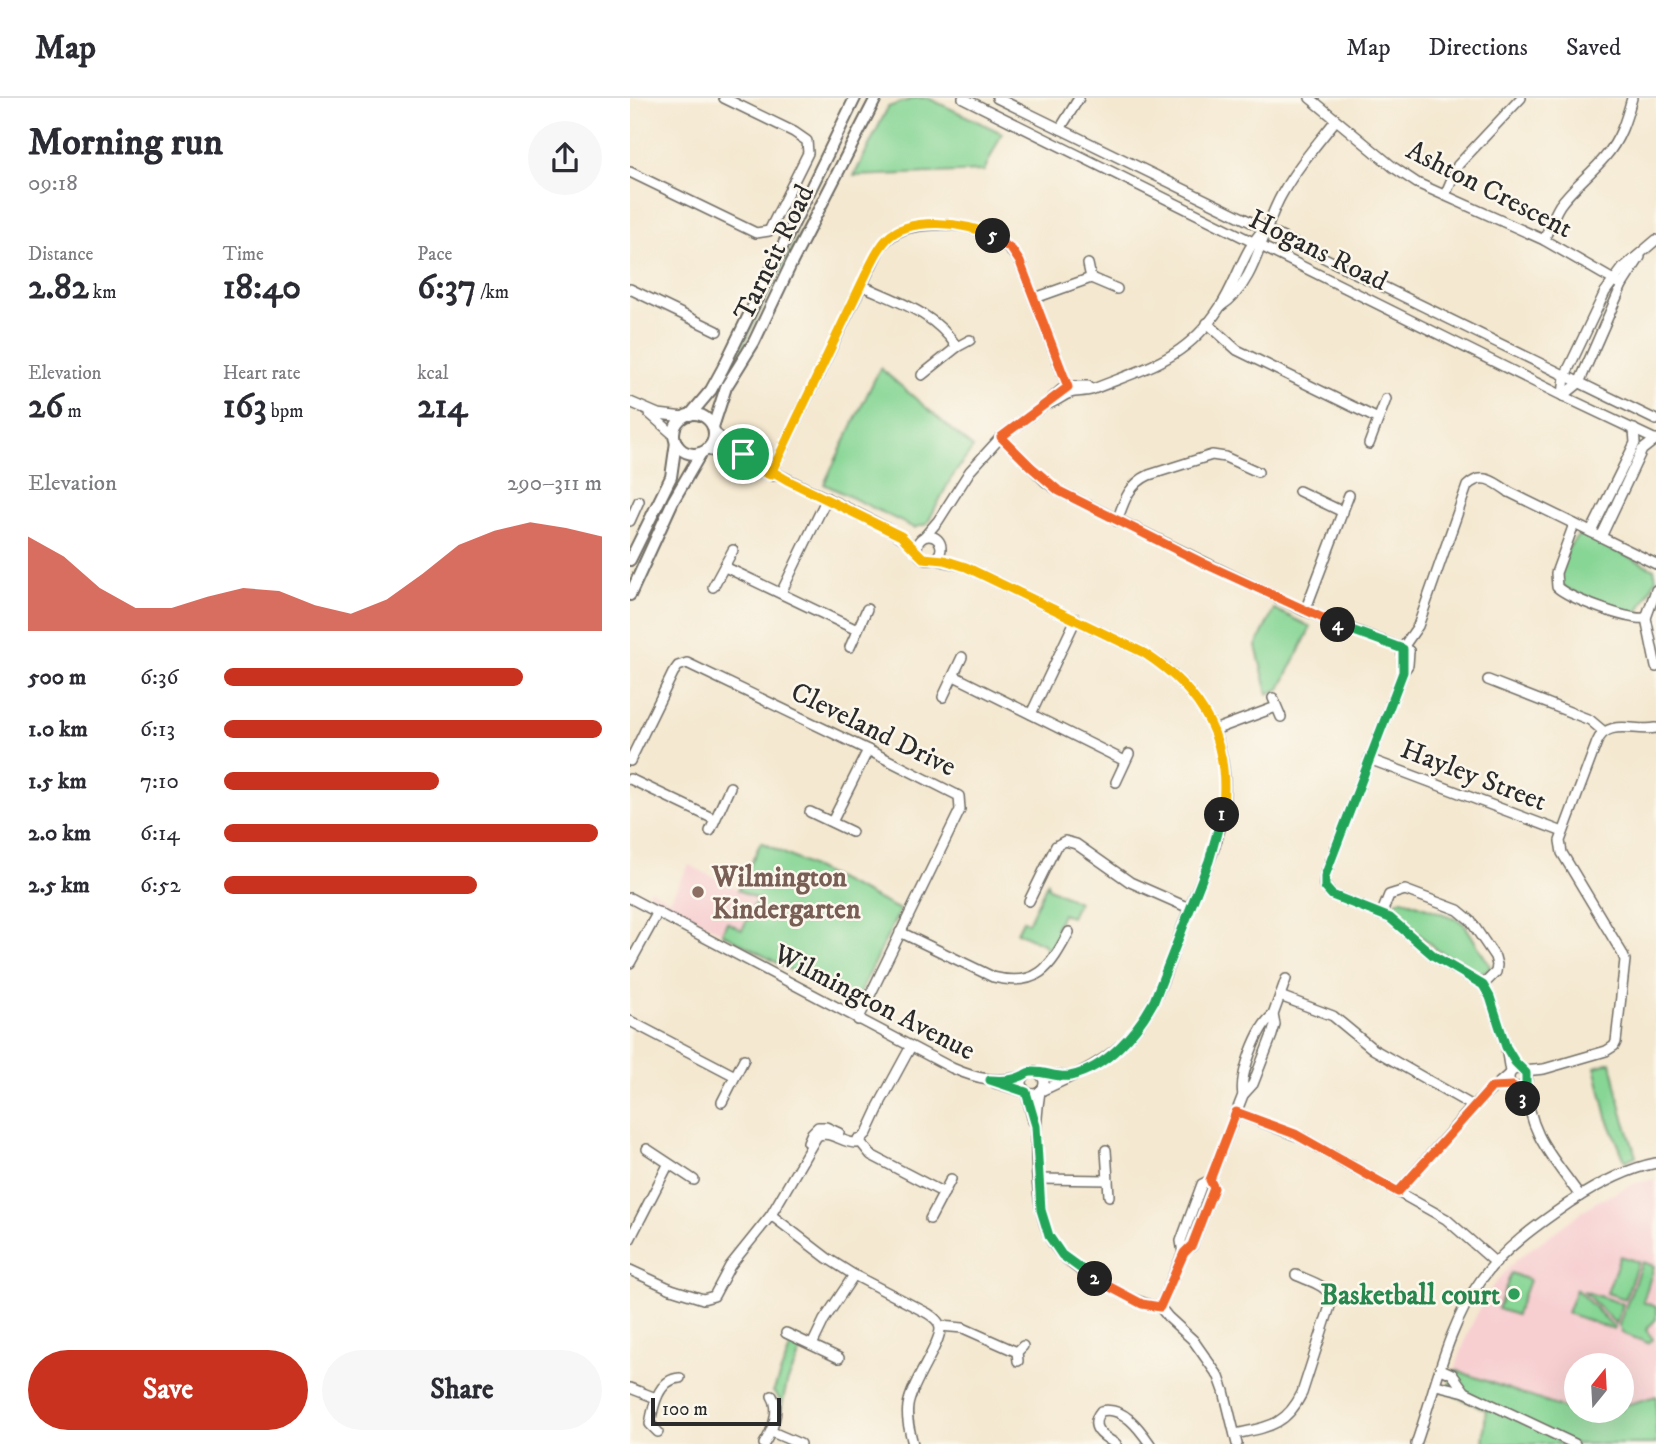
<!DOCTYPE html>
<meta charset="utf-8">
<style>
:root{--surface:#fff;--page:#f7f7f7;--text:#2b2b33;--muted:#7c7c81;--line:#e1e1e2;--accent:#c8321e}
body{margin:0;font-family:"IM FELL DW Pica",serif;background:var(--page);color:var(--text);height:100vh;display:flex;flex-direction:column;font-size:26px;white-space:nowrap}
*{box-sizing:border-box;margin:0}
p{font-size:23px;color:var(--muted)}
.icon{flex:none;width:38px;height:38px;fill:none;stroke:currentColor;stroke-width:2;stroke-linecap:round;stroke-linejoin:round}
.map{position:relative;flex:1;overflow:hidden}
.sheet{display:flex;flex-direction:column;background:var(--surface);width:630px}
.sheet>*{flex:none}
.needle{width:46px;rotate:18deg}
.tools{position:absolute;left:934px;top:1255px;display:grid;gap:14px}
.tools a{display:grid;place-items:center;width:70px;height:70px;border-radius:50%;background:var(--surface);box-shadow:0 7px 28px #0002;font-size:35px}
.scale{position:absolute;left:21px;bottom:18px;width:130px;box-sizing:border-box;padding-left:7px;border:4px solid #2b2b2b;border-top:0;font-size:19px;line-height:24px;white-space:nowrap;color:#2b2b2b;-webkit-text-stroke:5px #fbf7ec;paint-order:stroke}
.pin{position:absolute;display:grid;place-items:center;width:60px;height:60px;color:#fff;margin:-30px;border:4px solid #fff;border-radius:50%;box-shadow:0 2px 7px #0007}
.km{position:absolute;width:35px;height:35px;margin:-18px;border-radius:50%;background:#222;color:#fff;font-size:19px;line-height:35px;text-align:center}
.round{display:grid;place-items:center;flex:none;width:74px;height:74px;border-radius:37px;background:var(--page)}
.summary{display:flex;align-items:center;justify-content:space-between;height:119px;padding:0 28px}
h1{font-size:38px;font-weight:700;line-height:52px}
.metrics{display:grid;grid-template-columns:repeat(3,1fr);gap:10px;height:119px;padding:7px 28px}
.metrics div{display:grid;align-content:center}
.metrics b{font-size:35px;font-weight:700}
.metrics small{font-size:19px;font-weight:400}
.metrics p{font-size:19px}
.chart{height:196px;padding:14px 28px}
.chart p{display:flex;justify-content:space-between}
.chart svg{width:100%;height:126px;margin-top:7px;fill:var(--accent);opacity:.7}
.action{display:flex;gap:14px;margin-top:auto;padding:14px 28px}
.action a{flex:1;height:80px;border-radius:42px;background:var(--accent);color:#fff;font-size:28px;font-weight:700;line-height:80px;text-align:center}
.action a+a{background:var(--page);color:var(--text)}
ul{padding:0 28px;list-style:none;font-size:23px}
li{display:grid;grid-template-columns:112px 84px 1fr;align-items:center;height:52px}
li i{height:18px;border-radius:9px;background:var(--accent)}
header{display:flex;align-items:center;gap:42px;box-sizing:border-box;height:98px;padding:0 35px;background:var(--surface);border-bottom:2px solid var(--line)}
header strong{font-size:33px}
nav{display:flex;gap:38px;margin-inline-start:auto;font-size:24px}
main{display:flex;flex:1;min-height:0}
.map>svg:first-child{display:block}
</style>
<header>
<strong>Map</strong>
<nav><a>Map</a><a>Directions</a><a>Saved</a></nav>
</header>
<main>
<section class="sheet">
<div class="summary"><div><h1>Morning run</h1><p>09:18</p></div><a class="round"><svg class="icon" aria-label="share" viewBox="0 0 24 24"><path d="M12 15V3M7 8l5-5 5 5M5 13v7h14v-7"/></svg></a></div>
<div class="metrics">
<div><p>Distance</p><b>2.82<small> km</small></b></div>
<div><p>Time</p><b>18:40</b></div>
<div><p>Pace</p><b>6:37<small> /km</small></b></div>
</div>
<div class="metrics">
<div><p>Elevation</p><b>26<small> m</small></b></div>
<div><p>Heart rate</p><b>163<small> bpm</small></b></div>
<div><p>kcal</p><b>214</b></div>
</div>
<div class="chart"><p><span>Elevation</span>290–311 m</p>
<svg viewBox="0 0 160 44" preserveAspectRatio="none"><path d="M0 44V11L10 18L20 29L30 36L40 36L50 32L60 29L70 30L80 35L90 38L100 33L110 24L120 14L130 9L140 6L150 8L160 11V44z"/></svg>
</div>
<ul>
<li><b>500 m</b>6:36<i style="width:79%"></i></li>
<li><b>1.0 km</b>6:13<i style="width:100%"></i></li>
<li><b>1.5 km</b>7:10<i style="width:57%"></i></li>
<li><b>2.0 km</b>6:14<i style="width:99%"></i></li>
<li><b>2.5 km</b>6:52<i style="width:67%"></i></li>
</ul>
<div class="action"><a>Save</a><a>Share</a></div>
</section>
<div class="map">
<svg width="1026" height="1346" viewBox="0 0 1026 1346">
<rect width="100%" height="100%" fill="#fbf7ec"/>
<filter id="ink" filterUnits="userSpaceOnUse"><feTurbulence type="fractalNoise" baseFrequency=".0143" numOctaves="2"/><feDisplacementMap in="SourceGraphic" scale="14" xChannelSelector="R" yChannelSelector="G"/><feConvolveMatrix kernelMatrix="1 2 1 2 8 2 1 2 1" color-interpolation-filters="sRGB"/></filter>
<filter id="wash" filterUnits="userSpaceOnUse"><feTurbulence type="fractalNoise" baseFrequency=".00686" numOctaves="4" result="noise"/><feDisplacementMap in="SourceGraphic" scale="28" xChannelSelector="R" yChannelSelector="G"/><feGaussianBlur stdDeviation="1.57" result="paint"/><feColorMatrix in="noise" values="0 0 0 0 0 0 0 0 0 0 0 0 0 0 0 0 0 1.4 0 .05"/><feComposite in="paint" operator="in"/></filter>
<g filter="url(#wash)">
<rect width="100%" height="100%" fill="#f4e8d0"/>
<g fill="#f7cfd1">
<polygon points="59,767 127,801 112,832 97,825 92,835 18,795 20,791 40,802"/>
<polygon points="1026,1081 1026,1298 992,1308 992,1267 947,1267 947,1312 975,1313 955,1318 825,1272 838,1234 852,1206 864,1186 886,1162 964,1105 1006,1085"/>
</g>
<g fill="#87d695" stroke="#598060" stroke-width="2">
<polygon points="285,0 298,0 372,35 354,73 224,78 258,9"/>
<path d="M186,108c-14,31 -31,59 -47,88 -14,26 -25,54 -40,79l-3,-1 43,-87z"/>
<polygon points="250,270 343,350 320,382 297,426 284,430 194,386"/>
<path d="M953,436l71,35 2,10 -17,32 -9,2 -61,-23 -8,-6c-2,-15 7,-46 22,-50z"/>
<polygon points="644,511 681,529 650,591 638,596 626,548"/>
<polygon points="131,744 270,812 226,903 221,905 92,835 97,824 112,832 127,801 108,792"/>
<polygon points="417,785 419,790 448,804 441,819 432,816 426,829 429,834 418,855 415,847 387,834 393,822 398,825"/>
<polygon points="772,801 827,821 835,827 860,868 858,872 848,875 807,852 765,815 767,803"/>
<polygon points="981,964 992,1014 1006,1058 995,1063 977,1019 965,969"/>
<polygon points="990,1158 1008,1164 995,1201 977,1195"/>
<polygon points="1012,1164 1024,1168 1013,1204 1026,1209 1026,1221 1016,1232 1023,1241 1018,1245 992,1235 989,1227"/>
<polygon points="881,1175 899,1182 886,1217 868,1211"/>
<polygon points="946,1191 985,1230 984,1232 937,1215"/>
<polygon points="953,1193 993,1206 986,1226"/>
<polygon points="163,1243 173,1248 157,1285 151,1311 149,1310 149,1300 143,1294"/>
<polygon points="825,1272 955,1318 975,1313 992,1312 992,1308 1026,1298 1026,1346 853,1346 856,1312 817,1294"/>
</g>
</g>
<g filter="url(#ink)">
<g fill="none" stroke-linecap="round" stroke-linejoin="round">
<defs>
<g id="minor">
<polyline points="333,0 933,298 1026,342"/>
<polyline points="367,0 1026,322"/>
<polyline points="680,0 763,69 787,85 914,142 992,187"/>
<polyline points="430,31 449,0"/>
<polyline points="0,74 126,135 139,133 178,55 177,43 164,34 94,0"/>
<polyline points="815,97 828,67 891,0"/>
<path d="M914,142c5,-11 9,-24 16,-35 13,-18 31,-31 45,-48 15,-17 21,-37 27,-59"/>
<polyline points="458,166 461,180"/>
<path d="M231,187c37,17 73,27 96,62"/>
<polyline points="0,191 87,233"/>
<polyline points="405,200 461,180 487,191"/>
<path d="M591,208c37,-24 40,-76 61,-112 15,-27 35,-50 54,-74"/>
<polyline points="577,225 607,252 748,321"/>
<polyline points="292,277 327,249 340,242"/>
<polyline points="933,298 935,278 975,194 993,170 1026,142"/>
<polyline points="933,298 949,285 992,187 1010,159"/>
<polyline points="0,304 28,316 54,319"/>
<path d="M416,306c12,-2 15,-8 24,-11 7,-2 14,-1 21,-3 54,-22 95,-30 129,-83 17,-25 23,-57 45,-79"/>
<polyline points="19,315 44,337"/>
<path d="M84,334c42,36 94,56 143,81 21,11 42,20 60,37"/>
<polyline points="371,339 415,383 429,393 675,513 779,553"/>
<polyline points="739,346 756,301"/>
<polyline points="77,352 102,359 142,378"/>
<path d="M140,377l110,-227c15,-19 30,-22 53,-23 35,-2 66,7 87,37l50,131"/>
<polyline points="669,393 713,414"/>
<polyline points="0,423 9,403"/>
<path d="M487,423c7,-20 12,-37 32,-46l63,-20 13,2 33,15"/>
<path d="M944,426l-18,49 1,14c12,11 72,34 89,31"/>
<polyline points="961,434 1005,345 1004,331"/>
<polyline points="295,438 308,423 340,373 371,339 416,306 431,292 442,288 458,288"/>
<circle cx="299" cy="450" r="12"/>
<polyline points="971,439 1012,352 1026,341"/>
<path d="M304,461l32,8 178,86c60,38 91,95 78,167 -7,35 -25,67 -37,100 -15,39 -26,84 -54,115 -24,27 -58,41 -90,56"/>
<polyline points="95,469 227,532"/>
<polyline points="83,489 103,452"/>
<polyline points="1026,492 1016,520 1026,569"/>
<polyline points="151,495 197,400"/>
<polyline points="675,513 719,397"/>
<polyline points="220,549 237,511"/>
<polyline points="779,553 778,567 773,574 695,778 694,787 702,797 760,820 804,858 853,887 860,899 876,949 880,974"/>
<path d="M772,556l2,-8 14,-20 49,-140c15,-15 28,-4 42,6l147,72"/>
<polyline points="324,578 495,663"/>
<polyline points="858,582 960,622 973,633"/>
<polyline points="313,599 332,559"/>
<polyline points="643,600 651,619"/>
<polyline points="401,616 446,521"/>
<polyline points="584,632 646,609"/>
<polyline points="739,661 933,734"/>
<polyline points="0,663 43,575 48,568 57,565 238,652 329,698 330,712 228,922"/>
<polyline points="0,681 84,721"/>
<polyline points="486,684 499,656"/>
<polyline points="180,714 222,734"/>
<polyline points="202,724 238,652"/>
<polyline points="80,733 100,689"/>
<path d="M0,800l322,170c25,11 44,15 71,8"/>
<polyline points="399,803 426,748 435,743 446,746 500,784 559,810"/>
<polyline points="751,817 759,797 775,792 828,812 840,822 865,859 867,867 866,874 853,887"/>
<path d="M270,834l93,45c44,11 57,-9 76,-45"/>
<polyline points="0,865 28,814"/>
<polyline points="650,898 703,918 743,951 843,1008"/>
<polyline points="0,923 105,978"/>
<circle cx="888" cy="980" r="9"/>
<path d="M894,973l20,-2 62,-18 8,-5 2,-4 9,-82 -3,-7 -60,-100 -2,-12 37,-99c10,-24 38,-10 59,-14"/>
<circle cx="403" cy="985" r="11"/>
<polyline points="410,976 438,978"/>
<polyline points="365,985 395,994"/>
<path d="M896,985c3,52 25,72 54,113"/>
<path d="M410,993c-6,39 -8,121 14,154 14,20 36,32 56,42 17,9 31,17 50,20l8,10 25,23 26,37 5,14 13,53"/>
<polyline points="396,994 403,1023"/>
<path d="M613,997c-4,-19 14,-68 30,-80"/>
<polyline points="92,1004 114,961"/>
<polyline points="248,1009 280,950"/>
<polyline points="606,1014 672,1040 816,1121 866,1165"/>
<polyline points="228,1041 241,1057 314,1095"/>
<polyline points="178,1044 182,1035 188,1029 196,1029 209,1035"/>
<polyline points="17,1051 64,1082"/>
<polyline points="476,1052 479,1098"/>
<polyline points="409,1081 478,1082"/>
<polyline points="768,1094 843,1008 879,976"/>
<path d="M141,1117l56,43 27,17 73,38c6,4 13,8 13,16 0,17 -29,54 -32,77 -2,13 2,26 5,38"/>
<polyline points="300,1121 321,1081"/>
<polyline points="0,1141 38,1067"/>
<polyline points="553,1155 551,1143 572,1086 580,1082 613,997 623,986 642,937 645,927 643,917 656,881"/>
<polyline points="0,1172 41,1191"/>
<path d="M38,1190l35,11 11,-3 16,-30 41,-51 46,-79c14,-7 25,8 40,7l10,-10 13,-28"/>
<polyline points="530,1209 553,1155 562,1148 584,1090 580,1082"/>
<polyline points="310,1228 333,1230 387,1254"/>
<polyline points="156,1235 209,1260"/>
<polyline points="182,1247 194,1222 224,1177"/>
<polyline points="388,1263 387,1254 393,1248"/>
<polyline points="811,1271 822,1276 835,1294"/>
<polyline points="806,1287 835,1294 945,1346"/>
<polyline points="0,1290 26,1300"/>
<path d="M28,1334l-8,-8c3,-17 8,-45 30,-46"/>
<polyline points="142,1334 170,1346"/>
<path d="M605,1336c33,-7 51,-8 67,-41l30,-93c-4,-15 -23,-19 -36,-25"/>
<path d="M134,1346c8,-13 17,-34 8,-48"/>
<path d="M486,1346c-14,-8 -28,-17 -15,-33 22,-5 38,17 49,33"/>
<path d="M786,1346c19,-54 31,-117 65,-164 23,-32 56,-55 88,-77 26,-17 56,-34 87,-40"/>
</g>
<g id="major">
<circle cx="64" cy="336" r="20"/>
<polyline points="60,317 81,292 93,270 225,0"/>
<polyline points="83,329 96,289 124,244 162,164 246,0"/>
<polyline points="0,462 41,379 46,344"/>
<polyline points="0,497 43,403 71,355"/>
</g>
</defs>
<use href="#minor" stroke="#716d65" stroke-width="12"/>
<use href="#major" stroke="#716d65" stroke-width="14"/>
<use href="#minor" stroke="#fff" stroke-width="9"/>
<use href="#major" stroke="#fff" stroke-width="10"/>
</g>
</g>
<g fill="none" stroke-linecap="round" stroke-linejoin="round" filter="url(#ink)">
<defs>
<path id="split-1" d="M113,356l44,26 114,56 22,22 21,2 22,7 178,86c60,39 88,90 78,162"/>
<path id="split-2" d="M465,1181l-33,-24 -13,-19 -8,-26 -5,-84 -10,-34 -36,-12c10,1 22,1 32,-4 5,-2 4,-4 10,-4 13,-1 24,6 38,4 37,-8 67,-44 84,-75l55,-140 13,-46"/>
<polyline id="split-3" points="465,1181 512,1206 530,1209 554,1155 562,1147 584,1090 580,1082 606,1014 665,1036 768,1094 862,989 883,988 893,1001"/>
<polyline id="split-4" points="708,527 773,551 773,574 695,778 695,789 702,797 760,820 804,858 853,887 860,899 876,949 885,964 896,975 896,1005 893,1001"/>
<polyline id="split-5" points="363,138 382,152 390,164 438,289 371,339 401,369 429,393 573,465 708,527"/>
<path id="split-6" d="M113,356l-4,7 31,14 99,-207c5,-10 10,-21 18,-29 22,-23 80,-17 106,-3"/>
</defs>
<use href="#split-1" stroke="#fff" stroke-width="14"/>
<use href="#split-2" stroke="#fff" stroke-width="14"/>
<use href="#split-3" stroke="#fff" stroke-width="14"/>
<use href="#split-4" stroke="#fff" stroke-width="14"/>
<use href="#split-5" stroke="#fff" stroke-width="14"/>
<use href="#split-6" stroke="#fff" stroke-width="14"/>
<use href="#split-1" stroke="#f5b400" stroke-width="9"/>
<use href="#split-2" stroke="#22a559" stroke-width="9"/>
<use href="#split-3" stroke="#f0652b" stroke-width="9"/>
<use href="#split-4" stroke="#22a559" stroke-width="9"/>
<use href="#split-5" stroke="#f0652b" stroke-width="9"/>
<use href="#split-6" stroke="#f5b400" stroke-width="9"/>
</g>
<circle fill="#8d6e63" stroke="#fbf7ec" stroke-width="2.5" cx="68" cy="794" r="7"/>
<circle fill="#2e9e5b" stroke="#fbf7ec" stroke-width="2.5" cx="884" cy="1196" r="7"/>
<g text-anchor="middle" stroke-width="5" stroke-linejoin="round" paint-order="stroke">
<g font-size="28" fill="#2b2b2b" stroke="#fbf7ec">
<text transform="translate(860 90) rotate(27)" y="10">Ashton Crescent</text>
<text transform="translate(689 151) rotate(26)" y="10">Hogans Road</text>
<text transform="translate(143 154) rotate(-64)" y="10">Tarneit Road</text>
<text transform="translate(244 630) rotate(26)" y="10">Cleveland Drive</text>
<text transform="translate(844 676) rotate(21)" y="10">Hayley Street</text>
<text transform="translate(245 903) rotate(27)" y="10">Wilmington Avenue</text>
</g>
<g font-size="28" font-weight="bold" fill="#785e54" stroke="#fbf7ec" text-anchor="start">
<text x="82" y="788">Wilmington<tspan x="82" dy="32">Kindergarten</tspan></text>
</g>
<g font-size="28" font-weight="bold" fill="#27864d" stroke="#fbf7ec" text-anchor="end">
<text x="870" y="1206">Basketball court</text>
</g>
</g>
</svg>
<div class="tools">
<a><svg class="needle" viewBox="-14 -14 28 28"><path d="M0-13l5 13h-10z" fill="#e53935"/><path d="M0 13l5-13h-10z" fill="#7c7c81"/></svg></a>
</div>
<div class="scale">100 m</div>
<div class="pin" style="left:113px;top:356px;background:#1e9e55"><svg class="icon" aria-label="arrive" viewBox="0 0 24 24"><path d="M6 21V4h12l-3 4 3 4H6"/></svg></div>
<b class="km" style="left:592px;top:717px">1</b>
<b class="km" style="left:465px;top:1181px">2</b>
<b class="km" style="left:893px;top:1001px">3</b>
<b class="km" style="left:708px;top:527px">4</b>
<b class="km" style="left:363px;top:138px">5</b>
</div>
</main>
